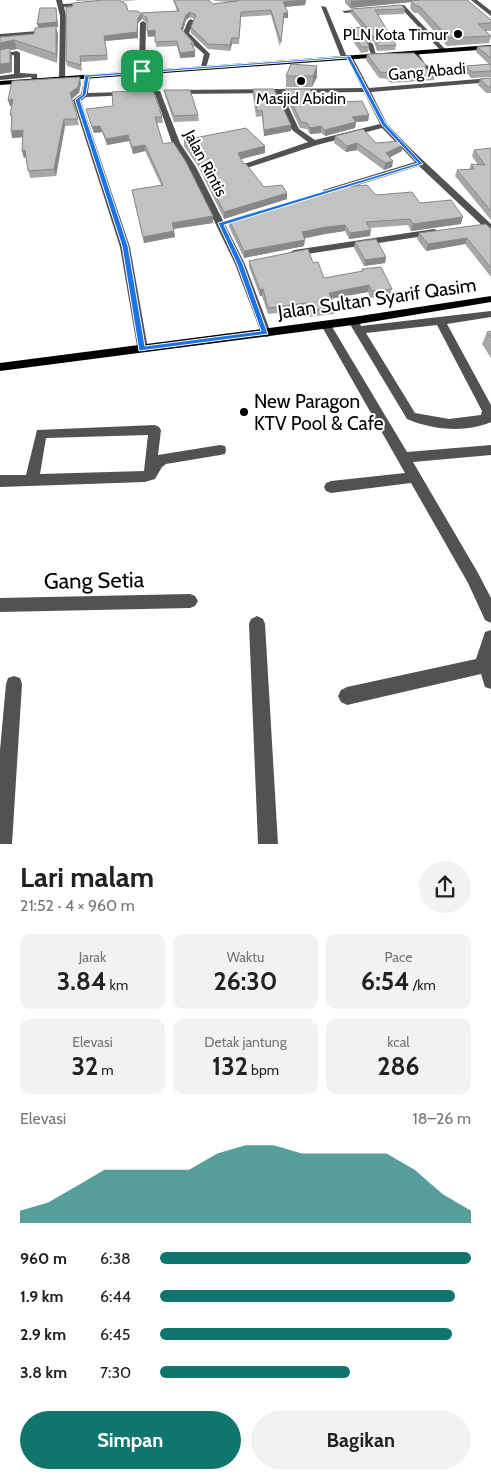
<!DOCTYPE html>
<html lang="id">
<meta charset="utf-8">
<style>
:root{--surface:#fff;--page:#f2f2f2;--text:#222;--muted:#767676;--accent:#0f766e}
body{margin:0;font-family:Cabin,sans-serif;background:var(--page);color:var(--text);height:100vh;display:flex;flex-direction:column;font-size:19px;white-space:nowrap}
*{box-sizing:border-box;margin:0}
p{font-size:16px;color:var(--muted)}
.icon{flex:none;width:28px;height:28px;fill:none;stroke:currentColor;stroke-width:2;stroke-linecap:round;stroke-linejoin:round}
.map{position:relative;height:844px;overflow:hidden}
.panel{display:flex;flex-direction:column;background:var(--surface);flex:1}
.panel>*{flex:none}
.pin{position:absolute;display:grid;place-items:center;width:42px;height:42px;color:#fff;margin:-21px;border-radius:10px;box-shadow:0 2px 8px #0006}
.round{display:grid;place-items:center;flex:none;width:52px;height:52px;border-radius:26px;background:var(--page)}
.head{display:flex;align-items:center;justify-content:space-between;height:85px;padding:0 20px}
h1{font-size:28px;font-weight:800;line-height:38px}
.stats{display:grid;grid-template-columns:repeat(3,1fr);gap:8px;height:85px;padding:5px 20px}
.stats div{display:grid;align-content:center;border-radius:10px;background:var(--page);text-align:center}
.stats b{font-size:25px;font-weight:800}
.stats small{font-size:14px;font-weight:400}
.stats p{font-size:14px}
.chart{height:140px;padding:10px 20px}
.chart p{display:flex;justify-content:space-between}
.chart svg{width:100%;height:90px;margin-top:5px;fill:var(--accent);opacity:.7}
.cta{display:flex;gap:10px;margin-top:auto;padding:10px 20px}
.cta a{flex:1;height:58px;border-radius:30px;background:var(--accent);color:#fff;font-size:20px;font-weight:800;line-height:58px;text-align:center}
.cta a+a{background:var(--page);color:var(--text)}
ul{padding:0 20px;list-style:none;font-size:16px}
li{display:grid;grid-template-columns:80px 60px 1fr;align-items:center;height:38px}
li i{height:12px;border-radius:6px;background:var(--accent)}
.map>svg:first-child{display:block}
</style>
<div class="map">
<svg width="491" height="844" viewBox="0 0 491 844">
<rect width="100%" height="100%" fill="#fff"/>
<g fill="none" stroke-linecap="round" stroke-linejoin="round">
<g fill="#525252" fill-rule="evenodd">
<polygon points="56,0 62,0 63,4 138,0 64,7 66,16 65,78 62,80 59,78 60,16"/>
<polygon points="471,0 477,0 491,11 491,16"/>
<polygon points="404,5 445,49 445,51 441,51 401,8 345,13 342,11"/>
<path d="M321,6l5,1 20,48 6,1 17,32 122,-10v4l-120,10 16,32 24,25 80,75v8l-3,-1 -69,-65 -90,28h-6v-4l92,-28 -33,-34 -65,17 -70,23 -4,-2 1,-2 64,-22 -16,-12 -17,-37 -100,1 -3,-2 3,-2 187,-2 -15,-30 -6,-1zM364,92l16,32 -65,16 -16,-11 -17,-36z"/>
<polygon points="191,19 194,21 189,33 210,54 206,68 201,67 204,54 189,41 183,33 188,21"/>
<polygon points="143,21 146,23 145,71 142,73 139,71 140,23"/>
<polygon points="51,30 49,33 0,38 0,34"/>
<polygon points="370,42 373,44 376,55 371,54 367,44"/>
<polygon points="17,51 20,53 20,73 37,74 37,81 33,81 31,77 0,80 0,76 14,74 14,55 0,58 0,54"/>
<polygon points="414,53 418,53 425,64 433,69 433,71 426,73 427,70 421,66"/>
<polygon points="85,75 90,76 88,93 160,91 180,143 196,167 245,264 271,333 270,336 266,337 261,333 235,264 188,167 172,143 155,94 86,97 81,101 130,247 148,349 146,352 138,352 120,247 73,100 81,94"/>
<polygon points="434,229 437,230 437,234 294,256 289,253 294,250"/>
<path d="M491,311v6l-44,7 44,81v17c-25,11 -59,8 -84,-3l-59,-98 1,-3h8l4,8zM437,325l45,86 -1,4 -32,4 -34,-6 -49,-80z"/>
<polygon points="326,321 331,325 407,452 491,445 491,455 413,462 478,573 491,598 491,623 485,620 468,583 411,483 331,493 326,491 324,487 326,483 331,481 405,473 321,325"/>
<path d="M155,425l4,2 2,3 -3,25 62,-10 5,1 1,4 -1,4 -5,1 -54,9 -4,3 -7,12 -10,3 -145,5v-12h26l11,-45zM148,435l-4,36 -104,3 6,-36z"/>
<polygon points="190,594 195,596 198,601 195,606 190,608 0,612 0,598"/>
<polygon points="257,616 263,619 265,624 278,844 258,844 249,624 251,619"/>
<polygon points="491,630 491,689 485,687 481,674 347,705 341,702 338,696 341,690 347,687 476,659 485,632"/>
<polygon points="14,676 20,678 22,684 12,844 0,844 0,750 6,684 8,678"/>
</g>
<g fill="#000" fill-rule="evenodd">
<polygon points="491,45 491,49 0,85 0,81"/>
<polygon points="491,296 491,302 353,325 0,371 0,363 353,317"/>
</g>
</g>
<g fill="#a7a7a7">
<polygon points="76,0 103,0 76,1"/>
<polygon points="173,0 209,0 212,4 230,2 215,1 214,0 306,0 305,5 285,7 288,13 288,18 284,18 280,47 271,15 241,17 239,44 232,44 230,51 208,49 191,33 191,27 194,19 190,17 186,20 183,31 194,43 194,48 193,48 195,51 195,57 180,58 177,46 156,47 155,36 148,37 147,23 142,19 138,23 138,38 105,41 108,60 81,62 82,71 67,66 66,61 72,7 128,11 139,13 177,11"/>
<polygon points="345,0 467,0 491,20 491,31 486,31 491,36 489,43 447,46 418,13 414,13 410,8 411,2 350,8 345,3"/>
<polygon points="56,8 58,27 56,27 58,35 57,63 17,49 10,50 12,57 12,72 0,74 0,37 34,34"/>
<polygon points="351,9 405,9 404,14 378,15 396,45 395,50 377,51 374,42 369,40 367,42 369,47 368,52 361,53 348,34 348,28 362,28 351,14"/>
<polygon points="491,46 491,77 471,78 465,71 466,66 489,64 476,52 477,47"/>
<polygon points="367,54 425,68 435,75 434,80 391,83 387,79 379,78 366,60"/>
<polygon points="291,64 317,77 312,87 286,87 286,76"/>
<polygon points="491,78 491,93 486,93 478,85 480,79"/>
<polygon points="81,83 79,93 72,99 79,125 65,126 56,176 30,178 26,157 24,158 22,151 23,137 12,138 11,106 10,106 8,100"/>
<polygon points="253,89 291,131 264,136 262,116 256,117 253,95"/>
<polygon points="285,89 318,103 369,115 368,121 356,122 355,128 325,136 321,133 310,134 307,129 300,128 285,95"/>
<polygon points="164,90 198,115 199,121 174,122 165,96"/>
<polygon points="86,109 162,117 163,123 157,123 163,144 213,223 173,229 175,237 144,243 132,190 161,185 145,151 133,154 129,141 107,145 102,132 94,133"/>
<polygon points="335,136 376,143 402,151 389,157 392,167 384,170 357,150 346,152 334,143"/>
<polygon points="184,140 265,146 265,153 240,159 243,163 264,187 287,199 224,219 198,166 184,146"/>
<polygon points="491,148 491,220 455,176 457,170 469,170 471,164 478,165 472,156 474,150"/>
<polygon points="376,195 420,203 461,224 411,231 408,225 370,228 370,236 349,239 345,231 325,234 304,238 304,246 244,258 229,227 229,220"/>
<polygon points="491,229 491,277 465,244 426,251 417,239 419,233"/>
<polygon points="355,242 386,257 385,263 364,266 354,248"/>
<polygon points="249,261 313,263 324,278 361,272 362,269 392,289 390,295 370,298 368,292 331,299 335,307 334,314 308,317 305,310 268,314 262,296 260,296 249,267"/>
<polygon points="491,331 491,358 482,344 487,332"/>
</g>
<g fill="#888">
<polygon points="306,0 305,5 283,7 283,2"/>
<polygon points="361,0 426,0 411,1 411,2 350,8 351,1"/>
<polygon points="56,8 58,27 56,27 58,35 57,63 56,54 39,29 37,24"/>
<polygon points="190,12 190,17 186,20 182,34 181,29 186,15"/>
<polygon points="284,13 288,13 288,18 284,18 280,47"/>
<polygon points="141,14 142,19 138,23 138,38 105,41 104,36 138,18"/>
<polygon points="155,30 156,36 148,37 147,31"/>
<polygon points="370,35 369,40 365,43 366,38"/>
<polygon points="232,38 232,44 230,51 230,45"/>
<polygon points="14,40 17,49 10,50 12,57 12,72 0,74 0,43"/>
<polygon points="195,51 195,57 180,58 180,53"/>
<polygon points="317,66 317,77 312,87 313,76"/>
<polygon points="80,77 81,83 79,93 71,99 70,93"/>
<polygon points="13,99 14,106 10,106 8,100"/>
<polygon points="369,115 368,121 356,122 355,128 325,136 325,130 352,117"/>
<polygon points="64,119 65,126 56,176 54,169"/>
<polygon points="291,125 291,131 264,136 264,130"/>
<polygon points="100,126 102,132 94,133 92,127"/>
<polygon points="321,126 321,133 310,134 310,128"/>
<polygon points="23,130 25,137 12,138 11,131"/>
<polygon points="128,135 129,141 107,145 106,139"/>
<polygon points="357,143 357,150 346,152 347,146"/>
<polygon points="145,145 145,151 133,154 132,147"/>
<polygon points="403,145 402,151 385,160 386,153"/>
<polygon points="265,146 265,153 238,160 238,153"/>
<polygon points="25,150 27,157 24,158 22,151"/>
<polygon points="393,161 392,167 384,170 385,163"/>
<polygon points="287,193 287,199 224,219 224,212"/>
<polygon points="213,216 213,223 173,229 172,223"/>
<polygon points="463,217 461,224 411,231 413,224"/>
<polygon points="345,225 345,231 325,234 302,239 302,232 326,227"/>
<polygon points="371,230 370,236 349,239 350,233"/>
<polygon points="174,231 175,237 144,243 143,237"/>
<polygon points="467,238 465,244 426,251 428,244"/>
<polygon points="305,240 304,246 244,258 244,251"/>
<polygon points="386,257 385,263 364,266 365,260"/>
<polygon points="369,285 368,292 328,299 329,293"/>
<polygon points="263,289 262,296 260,296 260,290"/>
</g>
<g fill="#c2c2c2" stroke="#888">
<polygon points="104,0 119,0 126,4 128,11 138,11 139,13 179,11 174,0 209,0 212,4 238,1 238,0 306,0 283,2 288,13 284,13 281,42 271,10 241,12 239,38 232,38 230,45 208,44 191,27 196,15 190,12 186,15 181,29 194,43 191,43 195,51 180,53 177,41 155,42 155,30 147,31 147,18 141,14 138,18 137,32 104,36 107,55 80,56 81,65 66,61 66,7 72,7 73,3"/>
<polygon points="421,0 467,0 491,20 491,23 478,24 491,36 449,38 419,6 416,6 411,1"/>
<polygon points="401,5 405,9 375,10 396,45 378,46 375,37 370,35 366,38 369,47 362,47 348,28 367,27 351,9"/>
<polygon points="40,8 56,8 57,22 37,24"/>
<polygon points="56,26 56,54 14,40 0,43 0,37 34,34 35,28"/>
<polygon points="491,46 491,58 477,47"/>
<polygon points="10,48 10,63 0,64 0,50"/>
<polygon points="414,53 426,65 425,68 435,75 392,77 388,73 380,72 367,54"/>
<polygon points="291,64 317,66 313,76 286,76"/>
<polygon points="491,64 491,71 472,72 466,66"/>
<polygon points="80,77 78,87 70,93 78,119 64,119 54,169 28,171 25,150 22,151 23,130 11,131 12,115 10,115 13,99 8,100 12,81"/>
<polygon points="491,78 491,87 488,87 480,79"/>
<polygon points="253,89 274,89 291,125 264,130 262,110 257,111"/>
<polygon points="285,89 310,89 318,103 362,101 369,115 352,117 356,122 325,130 321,126 310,128 307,123 301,122"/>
<polygon points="153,90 162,117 155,117 163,144 173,142 186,162 213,216 172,223 174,231 143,237 132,190 163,185 145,145 132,147 128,135 106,139 100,126 92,127 86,109 113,106 112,92"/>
<polygon points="164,90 190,90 198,115 174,116"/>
<polygon points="246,128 265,146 238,153 243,163 246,164 264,187 282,185 287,193 224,212 197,160 184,140"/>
<polygon points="363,129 376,143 399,141 403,145 386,153 393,161 385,163 357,143 347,146 335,136"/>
<polygon points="491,148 491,211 457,170 474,169 471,164 485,165 474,150"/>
<polygon points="367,185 376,195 412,192 420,203 451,200 463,217 413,224 410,219 366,222 371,230 350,233 345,225 326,227 302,232 305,240 244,251 229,220 343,187"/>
<polygon points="486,224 491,229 491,268 467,238 428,244 419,233"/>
<polygon points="376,239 386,257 365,260 355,242"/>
<polygon points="308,249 313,263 318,262 324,278 363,271 362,269 381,267 392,289 372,291 369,285 329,293 335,307 309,311 306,303 268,308 263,289 260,290 249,261"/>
<polygon points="491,331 491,338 487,332"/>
</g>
<path fill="#1a73e8" stroke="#fff" fill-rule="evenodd" d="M350,56l36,68 37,40 -199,61 19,39 25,70 -129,17 -17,-105 -47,-146 7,-5 3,-20zM347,58l35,67 36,38 -200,60 19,41 24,67 -116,15 -17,-100 -48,-146 6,-5 3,-18z"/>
<g fill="#000" stroke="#fff" stroke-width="2">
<circle cx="458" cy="34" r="5"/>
<circle cx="301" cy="81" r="5"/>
<circle cx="244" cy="412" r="5"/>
</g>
<g text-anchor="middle" stroke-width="4" stroke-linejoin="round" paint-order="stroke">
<g font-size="16" fill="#000" stroke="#fff" text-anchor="end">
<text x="448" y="40">PLN Kota Timur</text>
<text x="301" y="104" text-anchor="middle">Masjid Abidin</text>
</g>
<g font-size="16" fill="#000" stroke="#fff">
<text transform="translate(427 71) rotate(-5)" y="6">Gang Abadi</text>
<text transform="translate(206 163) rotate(62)" y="6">Jalan Rintis</text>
</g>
<g font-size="19" fill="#000" stroke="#fff">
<text transform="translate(377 298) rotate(-8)" y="7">Jalan Sultan Syarif Qasim</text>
</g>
<g font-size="19" fill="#000" stroke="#fff" text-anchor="start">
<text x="254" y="408">New Paragon<tspan x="254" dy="22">KTV Pool &amp; Cafe</tspan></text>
</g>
<g font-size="22" fill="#000" stroke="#fff">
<text transform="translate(94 580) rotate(-1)" y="8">Gang Setia</text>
</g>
</g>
</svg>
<div class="pin" style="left:142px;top:71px;background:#1e9e55"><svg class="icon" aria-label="arrive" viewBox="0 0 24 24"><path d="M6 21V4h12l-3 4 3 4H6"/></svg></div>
</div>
<section class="panel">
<div class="head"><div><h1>Lari malam</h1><p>21:52 · 4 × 960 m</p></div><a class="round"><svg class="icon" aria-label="share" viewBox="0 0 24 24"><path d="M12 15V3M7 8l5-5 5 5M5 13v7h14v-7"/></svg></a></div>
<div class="stats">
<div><p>Jarak</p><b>3.84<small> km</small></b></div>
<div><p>Waktu</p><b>26:30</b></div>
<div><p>Pace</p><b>6:54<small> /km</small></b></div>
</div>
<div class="stats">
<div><p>Elevasi</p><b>32<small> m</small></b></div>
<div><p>Detak jantung</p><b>132<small> bpm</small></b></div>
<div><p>kcal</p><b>286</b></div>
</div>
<div class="chart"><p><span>Elevasi</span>18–26 m</p>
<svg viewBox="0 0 160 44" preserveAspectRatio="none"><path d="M0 44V38L10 34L20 26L30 18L40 18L50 18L60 18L70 10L80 6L90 6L100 10L110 10L120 10L130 10L140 18L150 30L160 38V44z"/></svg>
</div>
<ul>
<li><b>960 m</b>6:38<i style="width:100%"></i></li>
<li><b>1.9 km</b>6:44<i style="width:95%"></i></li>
<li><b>2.9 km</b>6:45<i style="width:94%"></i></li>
<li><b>3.8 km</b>7:30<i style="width:61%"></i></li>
</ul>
<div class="cta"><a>Simpan</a><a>Bagikan</a></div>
</section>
